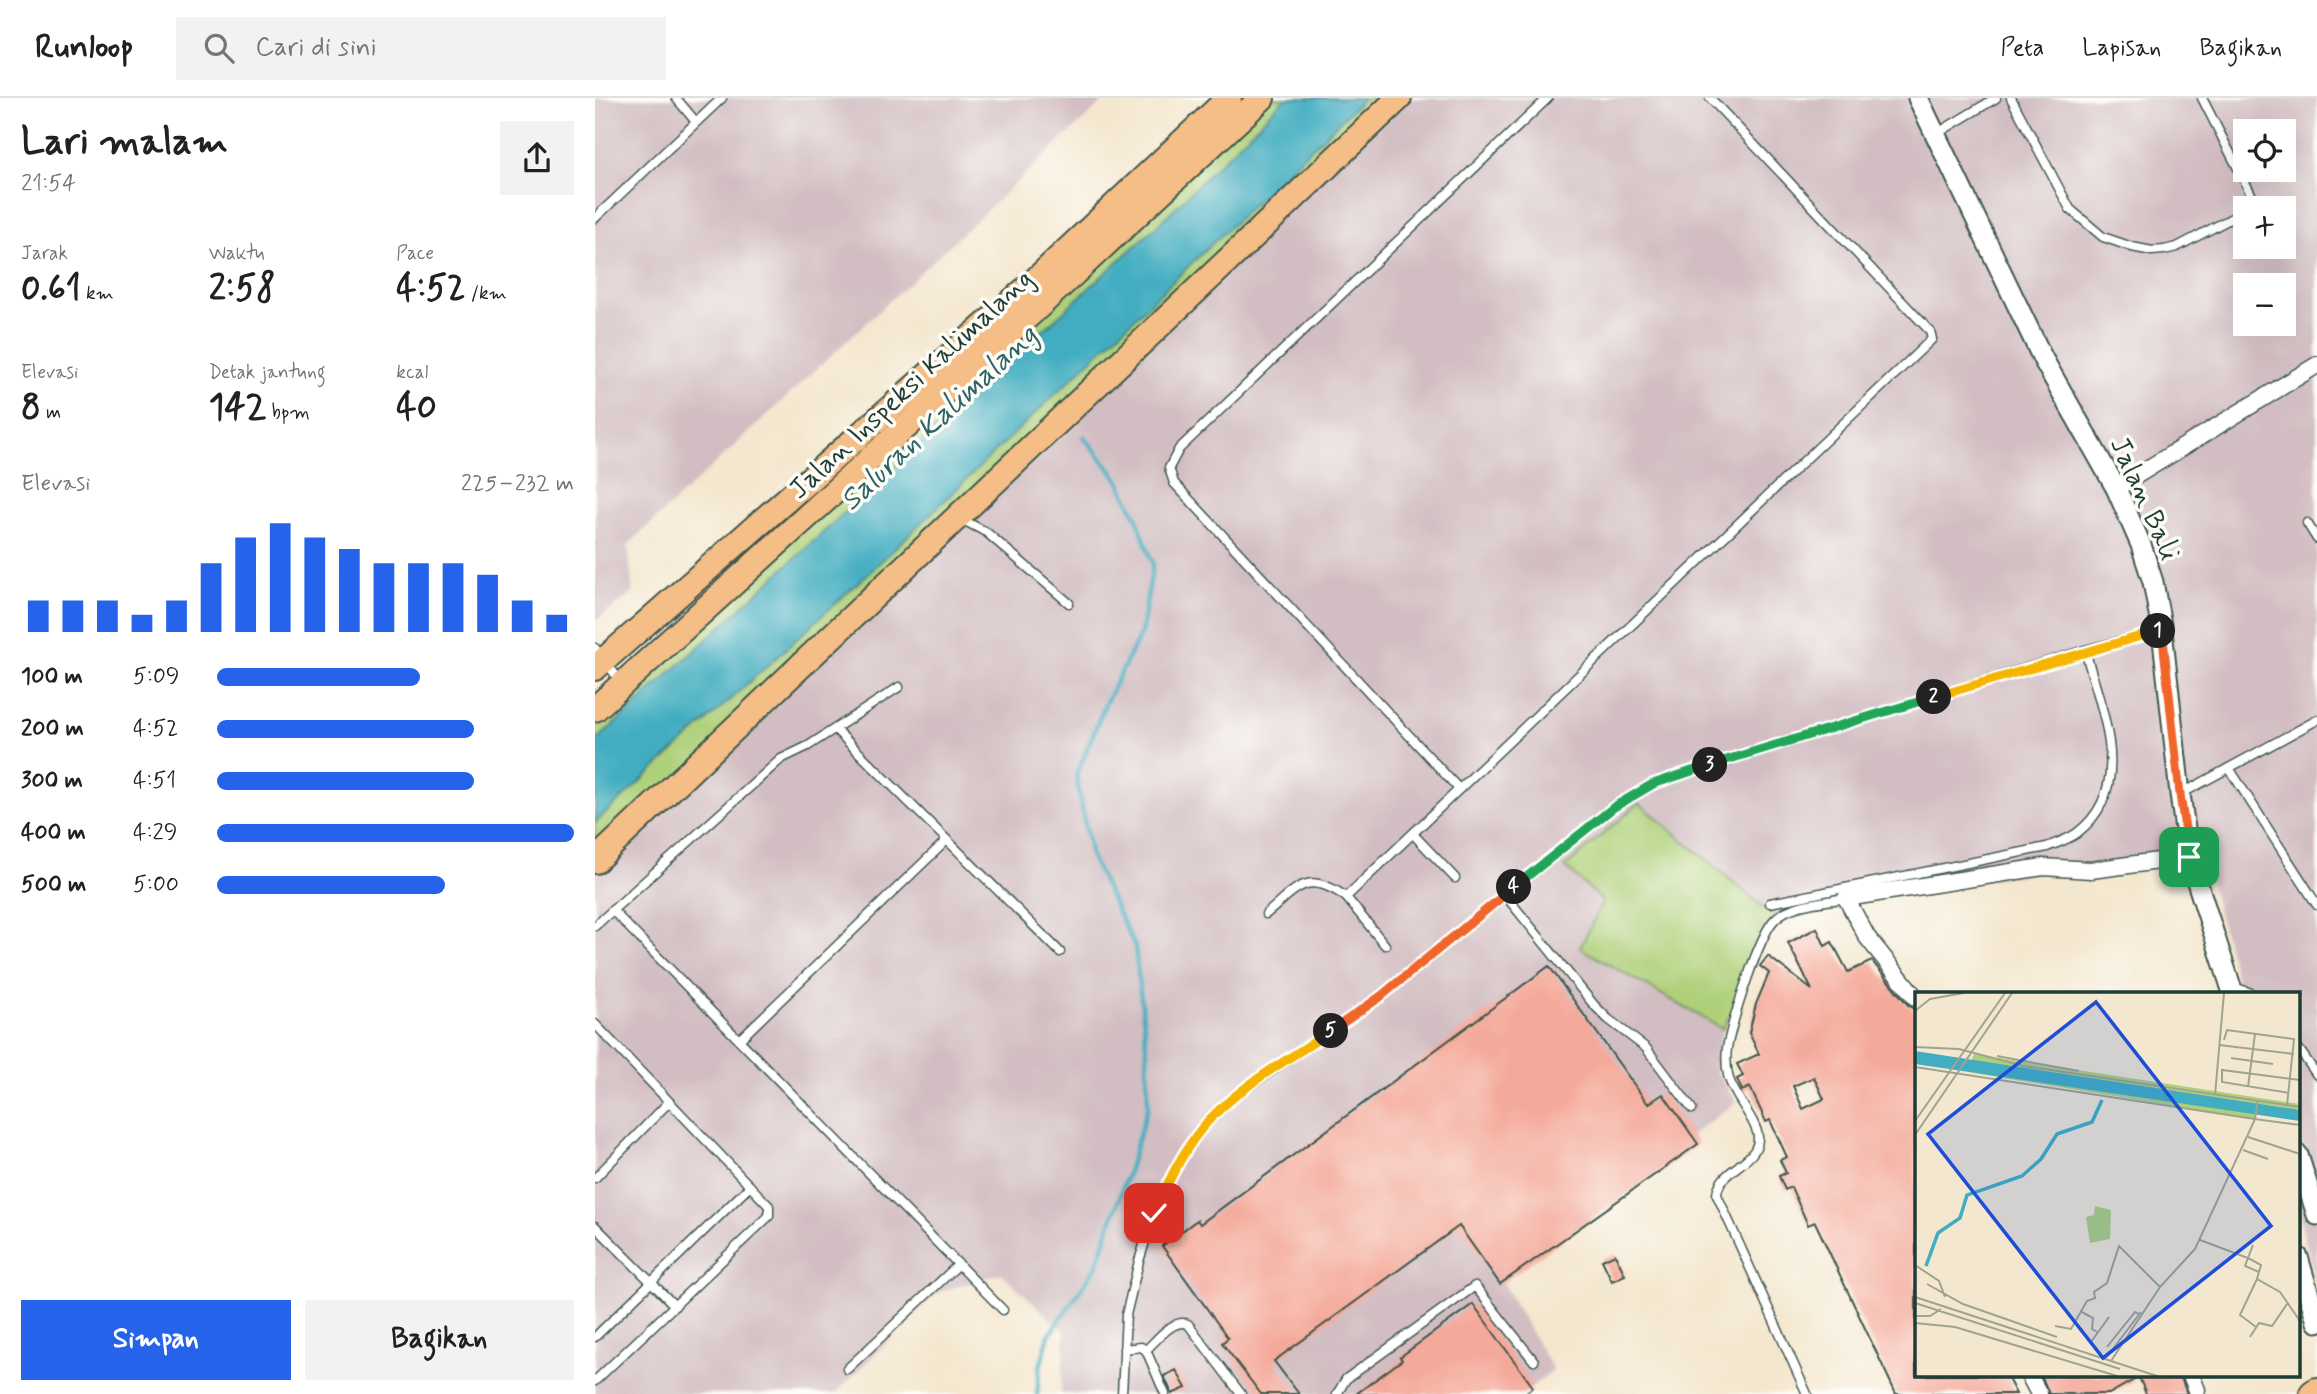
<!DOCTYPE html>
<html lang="id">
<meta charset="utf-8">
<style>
:root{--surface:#fff;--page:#f2f2f2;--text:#202124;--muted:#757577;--line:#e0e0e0;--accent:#2563eb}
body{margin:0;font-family:Mynerve,sans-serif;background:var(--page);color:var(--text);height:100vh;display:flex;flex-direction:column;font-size:26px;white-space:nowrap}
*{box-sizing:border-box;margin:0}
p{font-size:23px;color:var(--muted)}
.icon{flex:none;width:38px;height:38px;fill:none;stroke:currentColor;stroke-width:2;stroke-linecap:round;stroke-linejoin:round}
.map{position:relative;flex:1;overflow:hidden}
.panel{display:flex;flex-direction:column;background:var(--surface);width:595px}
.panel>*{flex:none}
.fabs{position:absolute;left:1638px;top:21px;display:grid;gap:14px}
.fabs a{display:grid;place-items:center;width:63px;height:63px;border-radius:0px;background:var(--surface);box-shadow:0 7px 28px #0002;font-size:35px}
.pin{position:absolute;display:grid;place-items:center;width:60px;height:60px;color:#fff;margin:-30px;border-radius:14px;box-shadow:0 4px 10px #0006}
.km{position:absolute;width:35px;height:35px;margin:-18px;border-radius:50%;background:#222;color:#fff;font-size:19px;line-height:35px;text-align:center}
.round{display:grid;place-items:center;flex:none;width:74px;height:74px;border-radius:0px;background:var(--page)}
.overview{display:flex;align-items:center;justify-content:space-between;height:119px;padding:0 21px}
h1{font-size:38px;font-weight:700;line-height:52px}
.stats{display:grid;grid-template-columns:repeat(3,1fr);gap:10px;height:119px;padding:7px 21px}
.stats div{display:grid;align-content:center}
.stats b{font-size:35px;font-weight:700}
.stats small{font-size:19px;font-weight:400}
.stats p{font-size:19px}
.chart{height:196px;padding:14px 21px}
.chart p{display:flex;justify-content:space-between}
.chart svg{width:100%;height:126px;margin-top:7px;stroke:var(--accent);stroke-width:6}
.cta{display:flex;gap:14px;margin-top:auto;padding:14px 21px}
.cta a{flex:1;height:80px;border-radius:0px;background:var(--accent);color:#fff;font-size:28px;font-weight:700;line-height:80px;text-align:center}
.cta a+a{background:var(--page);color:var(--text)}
ul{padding:0 21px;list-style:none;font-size:23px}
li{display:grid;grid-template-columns:112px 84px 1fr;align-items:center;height:52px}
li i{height:18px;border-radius:9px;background:var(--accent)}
header{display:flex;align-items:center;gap:42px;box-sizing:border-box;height:98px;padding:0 35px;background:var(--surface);border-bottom:2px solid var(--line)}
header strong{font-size:33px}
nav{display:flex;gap:38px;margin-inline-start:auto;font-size:24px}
.search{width:490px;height:63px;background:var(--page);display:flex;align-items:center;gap:18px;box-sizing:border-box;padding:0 24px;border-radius:0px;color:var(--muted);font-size:26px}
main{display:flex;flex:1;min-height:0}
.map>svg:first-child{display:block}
</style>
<header>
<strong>Runloop</strong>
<div class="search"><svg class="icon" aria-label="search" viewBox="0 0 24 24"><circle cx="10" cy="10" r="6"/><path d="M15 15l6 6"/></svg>Cari di sini</div>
<nav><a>Peta</a><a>Lapisan</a><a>Bagikan</a></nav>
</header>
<main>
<section class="panel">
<div class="overview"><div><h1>Lari malam</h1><p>21:54</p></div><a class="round"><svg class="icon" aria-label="share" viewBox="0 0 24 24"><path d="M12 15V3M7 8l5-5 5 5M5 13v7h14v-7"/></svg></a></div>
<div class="stats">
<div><p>Jarak</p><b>0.61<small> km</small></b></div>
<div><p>Waktu</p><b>2:58</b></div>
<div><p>Pace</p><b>4:52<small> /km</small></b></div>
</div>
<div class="stats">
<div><p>Elevasi</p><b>8<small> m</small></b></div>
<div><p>Detak jantung</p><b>142<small> bpm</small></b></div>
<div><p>kcal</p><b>40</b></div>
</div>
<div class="chart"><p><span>Elevasi</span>225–232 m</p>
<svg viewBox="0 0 160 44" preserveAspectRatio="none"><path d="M5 44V33M15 44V33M25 44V33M35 44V38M45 44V33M55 44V20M65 44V11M75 44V6M85 44V11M95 44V15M105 44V20M115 44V20M125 44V20M135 44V24M145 44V33M155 44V38"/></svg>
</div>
<ul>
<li><b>100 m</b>5:09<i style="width:57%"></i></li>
<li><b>200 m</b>4:52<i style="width:72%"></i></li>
<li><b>300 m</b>4:51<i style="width:72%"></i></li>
<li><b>400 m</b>4:29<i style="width:100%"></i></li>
<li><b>500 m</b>5:00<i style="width:64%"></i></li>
</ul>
<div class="cta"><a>Simpan</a><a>Bagikan</a></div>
</section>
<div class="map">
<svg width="1722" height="1296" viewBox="0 0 1722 1296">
<rect width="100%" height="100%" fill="#fdfcf7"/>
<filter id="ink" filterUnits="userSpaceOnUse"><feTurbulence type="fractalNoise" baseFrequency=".0143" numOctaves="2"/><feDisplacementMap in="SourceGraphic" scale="14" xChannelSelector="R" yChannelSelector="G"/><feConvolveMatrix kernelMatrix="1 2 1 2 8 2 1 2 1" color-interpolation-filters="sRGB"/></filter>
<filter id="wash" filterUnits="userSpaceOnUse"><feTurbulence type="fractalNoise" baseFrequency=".00686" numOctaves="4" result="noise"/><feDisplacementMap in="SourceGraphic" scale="28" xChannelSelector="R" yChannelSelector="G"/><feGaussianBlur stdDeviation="1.57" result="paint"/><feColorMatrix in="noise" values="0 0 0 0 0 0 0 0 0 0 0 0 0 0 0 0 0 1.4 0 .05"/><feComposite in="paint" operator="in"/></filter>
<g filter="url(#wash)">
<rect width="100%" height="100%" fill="#f4e7cf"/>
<g fill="#d2bec2" fill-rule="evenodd">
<polygon points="0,0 512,0 33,447 38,495 0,523"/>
<path d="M809,0h913v1188l-19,-74v-219h-58l-38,-141 -372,48 -54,18 -173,-17 -23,47 143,81 -8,41 22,32 -239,173 55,95 -31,24h-461l4,-62 -64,-59 -64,20 -102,101h-240v-526zM1650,33h39v39h-39zM1650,110h39v39h-39zM1650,187h39v39h-39z"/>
</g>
<g fill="#aed079" stroke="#668656" stroke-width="2">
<polygon points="667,0 690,0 566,124 0,644 0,611 170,458 152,437 651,16"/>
<polygon points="769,0 804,0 0,763 0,725 278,471"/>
<polygon points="1044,705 1181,820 1128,931 985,850 1008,803 970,769"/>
</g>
<polygon fill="#42adc1" stroke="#30757a" stroke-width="2" points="690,0 769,0 278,471 0,725 0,644 566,124"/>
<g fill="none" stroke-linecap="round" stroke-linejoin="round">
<polyline stroke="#42adc1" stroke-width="4.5" points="442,1296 445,1269 454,1237 501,1169 534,1071 553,1008 552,955 540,849 496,759 481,678 511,604 546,535 558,466 542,420 523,381 489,339"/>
</g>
<g id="blocks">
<g fill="#f4aa9b" fill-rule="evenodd">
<path d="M1222,830l8,18 7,-4 16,30 24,-11 36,44 5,3 3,7v360h90l10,19h-120l-81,-172 -7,3 -17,-38 -6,3 -6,-14 7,-3 -6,-13 7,-3 -17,-37 -4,2 -16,-35 -8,4 -5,-12 6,-3 -6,-12 22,-10 -10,-21 7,-29 13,-31 -9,-7 8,-10 44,34 -24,-47zM1219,979l10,22 -21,10 -10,-23z"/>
<polygon points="954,868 1053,1006 1068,996 1103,1046 905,1186 864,1128 679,1263 704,1296 666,1296 627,1245 633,1240 567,1148 602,1122 605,1126"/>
<polygon points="1020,1156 1030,1177 1017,1183 1007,1162"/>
<polygon points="878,1206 938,1289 929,1296 761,1296 807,1262 805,1259"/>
<polygon points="581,1272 591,1290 577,1296 569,1278"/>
<polygon points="1446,1277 1585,1277 1592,1296 1551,1296 1544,1279 1514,1296 1454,1296"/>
</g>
</g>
</g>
<g filter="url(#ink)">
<use href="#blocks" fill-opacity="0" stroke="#3f564b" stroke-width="2"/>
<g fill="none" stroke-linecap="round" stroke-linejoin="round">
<defs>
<g id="service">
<polyline points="81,0 101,24"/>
<polyline points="1416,0 1475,111 1508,139 1537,149 1557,153 1569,152 1582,149 1650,113"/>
<polyline points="1607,0 1656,96 1658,102 1654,110"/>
<polyline points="1341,36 1401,0"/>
<polyline points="0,120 127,0"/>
<polyline points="366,421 391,434 474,505"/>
<polyline points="1712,425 1722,441"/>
<polyline points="0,550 26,584"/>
<polyline points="240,631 465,854"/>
<polyline points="1634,670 1722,807"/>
<polyline points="864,691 579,385 574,370 584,351 953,0"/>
<polyline points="1586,696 1722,622"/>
<polyline points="818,736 860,780"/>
<polyline points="910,797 999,907 1013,921 1051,950 1097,1011"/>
<polyline points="751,799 790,847"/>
<path d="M1175,805l277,-56c10,-4 22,-8 30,-14 60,-46 24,-123 8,-183l77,-20"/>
<polyline points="17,812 408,1212"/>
<path d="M671,816c32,-26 40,-45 80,-17l586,-558 -2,-8 -220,-233"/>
<polyline points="0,828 186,661 213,648 304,589"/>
<polyline points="1639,889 1656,895"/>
<polyline points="0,926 174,1108 174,1118 0,1283"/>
<polyline points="144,942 352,742"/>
<polyline points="1703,950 1722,977"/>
<polyline points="0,1080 74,1004"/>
<polyline points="0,1128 80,1208"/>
<polyline points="0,1239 155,1088"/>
<path d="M529,1251l17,-2 5,3c11,-10 27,-32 42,-26l53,70"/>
<polyline points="551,1252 570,1296"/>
<polyline points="252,1271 364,1166"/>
<polyline points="527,1296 531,1217 544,1163 559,1115 585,1062 608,1029 637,1000 785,899 1019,709 1058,686 1490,552"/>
<polyline points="742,1296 751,1281 880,1188 939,1263"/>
<path d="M1212,1296l-90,-199c1,-27 42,-31 41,-58 -1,-17 -26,-42 -30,-62 -2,-9 -2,-18 -1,-27 5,-25 31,-112 48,-129 16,-16 50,-17 71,-21"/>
</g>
<g id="minor">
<polyline points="1521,390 1722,267"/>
<polyline points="1321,900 1272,839 1251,800 1448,769 1496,772 1594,759"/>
<polyline points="1434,1277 1444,1296"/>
<polyline points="1596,1277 1602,1292"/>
</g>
<g id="tertiary">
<polyline points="1323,0 1448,261 1521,390 1546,447 1558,484 1567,532 1585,696 1594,759 1638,895"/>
<polyline points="1703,1057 1722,1117"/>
<polyline points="1703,1159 1722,1224"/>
</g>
<g id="primary">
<polyline points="0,570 431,191 634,0"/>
<polyline points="0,611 445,207 667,0"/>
<polyline points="0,763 804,0"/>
</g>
<polyline id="motorway" points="1719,1296 1722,1294"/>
</defs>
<use href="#service" stroke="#3f564b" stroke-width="11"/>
<use href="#minor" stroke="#3f564b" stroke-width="19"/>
<use href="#tertiary" stroke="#3f564b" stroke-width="23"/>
<use href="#primary" stroke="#3f564b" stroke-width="28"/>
<use href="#motorway" stroke="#3f564b" stroke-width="32"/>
<use href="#service" stroke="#fff" stroke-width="8"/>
<use href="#minor" stroke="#fff" stroke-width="16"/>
<use href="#tertiary" stroke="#fff" stroke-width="19"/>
<use href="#primary" stroke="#f6be87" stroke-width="24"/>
<use href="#motorway" stroke="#f6be87" stroke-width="28"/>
</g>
</g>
<g fill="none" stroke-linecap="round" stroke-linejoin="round" filter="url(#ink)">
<defs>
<polyline id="split-1" points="1563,533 1567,532 1585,696 1594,759"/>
<polyline id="split-2" points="1339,599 1563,533"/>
<polyline id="split-3" points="1115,667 1339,599"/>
<polyline id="split-4" points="919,789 1019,709 1058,686 1115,667"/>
<polyline id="split-5" points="736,933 785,899 919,789"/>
<path id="split-6" d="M559,1115c14,-30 27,-59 48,-85 32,-39 87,-69 129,-97"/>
</defs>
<use href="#split-1" stroke="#fff" stroke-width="14"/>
<use href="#split-2" stroke="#fff" stroke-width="14"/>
<use href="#split-3" stroke="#fff" stroke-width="14"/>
<use href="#split-4" stroke="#fff" stroke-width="14"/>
<use href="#split-5" stroke="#fff" stroke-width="14"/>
<use href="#split-6" stroke="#fff" stroke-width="14"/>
<use href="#split-1" stroke="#f0652b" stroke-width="9"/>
<use href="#split-2" stroke="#f5b400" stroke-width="9"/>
<use href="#split-3" stroke="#22a559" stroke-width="9"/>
<use href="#split-4" stroke="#22a559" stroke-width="9"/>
<use href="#split-5" stroke="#f0652b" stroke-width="9"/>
<use href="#split-6" stroke="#f5b400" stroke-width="9"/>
</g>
<g text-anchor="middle" stroke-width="7" stroke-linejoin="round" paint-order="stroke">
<g font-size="28" fill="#1f3d34" stroke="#fdfcf7">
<text transform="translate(315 285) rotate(-43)" y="10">Jalan Inspeksi Kalimalang</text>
<text transform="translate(1551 400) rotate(66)" y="10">Jalan Bali</text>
</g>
<g font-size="30" font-style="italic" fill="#2b6465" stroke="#fdfcf7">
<text transform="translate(343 319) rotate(-43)" y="10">Saluran Kalimalang</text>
</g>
</g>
<g transform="translate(1320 894)">
<rect width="385" height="385" fill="#f4e7cf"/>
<path d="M59,62l326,50v6l-329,-49zM52,80l28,3 261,39 -1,5zM180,214l16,4 -1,29 -20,4 -4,-26 8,-2z" fill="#aed079"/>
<path d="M0,59l385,59v11l-385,-57z" fill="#42adc1"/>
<path fill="none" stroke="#42adc1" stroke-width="3.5" d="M11,274l12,-33 22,-15 7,-23 55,-19 19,-17 16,-25 35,-12 10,-22"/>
<path fill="none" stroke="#9fa391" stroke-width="2" d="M0,19l15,-12 34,-6M309,48l3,-10 67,9 -7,66M304,53l75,9M0,55l44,2 64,17 277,41M82,64l82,15M316,66l42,6M0,75l340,52 3,-19M333,95l7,-53M374,101l-67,-11v-12l78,10M300,103l9,-102M0,129l90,-128M0,143l97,-142M333,145l52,17M328,158l25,9M285,248l48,18 -3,8 14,6M338,253l-5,13 13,7 -4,14 23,13 20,29M0,273l24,16 6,16M12,292l36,20 94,33M0,305l242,79M0,311l205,66M165,319l13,7 -1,11 5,3M0,324h15l11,-7M0,331l40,4 162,49M140,334l16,3 16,-28 8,-3 -1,-6 13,-9 12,-37 41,41M341,335l-16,-12 17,-36M335,345l9,-14 13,3 15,-22M176,350l18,-25M192,355l28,-35 4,2M191,366l35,-46M196,369l49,-74 35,-38 60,-130 45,6"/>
<path fill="#1d4ed8" fill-opacity="0.15" stroke="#1d4ed8" stroke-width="3.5" d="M181,10l175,224 -168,132 -175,-224z"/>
<rect width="385" height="385" fill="none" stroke="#1f3d34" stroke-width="3.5"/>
</g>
</svg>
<div class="fabs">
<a><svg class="icon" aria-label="locate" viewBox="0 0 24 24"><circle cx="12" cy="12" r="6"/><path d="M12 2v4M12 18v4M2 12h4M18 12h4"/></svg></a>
<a>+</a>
<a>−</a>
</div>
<div class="pin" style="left:1594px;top:759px;background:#1e9e55"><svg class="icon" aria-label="arrive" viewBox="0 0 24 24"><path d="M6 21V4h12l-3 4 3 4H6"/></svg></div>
<div class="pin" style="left:559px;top:1115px;background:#d93025"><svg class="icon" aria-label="check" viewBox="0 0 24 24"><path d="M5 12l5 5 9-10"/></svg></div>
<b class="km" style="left:1563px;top:533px">1</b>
<b class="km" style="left:1339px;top:599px">2</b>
<b class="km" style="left:1115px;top:667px">3</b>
<b class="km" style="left:919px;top:789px">4</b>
<b class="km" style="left:736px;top:933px">5</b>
</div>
</main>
